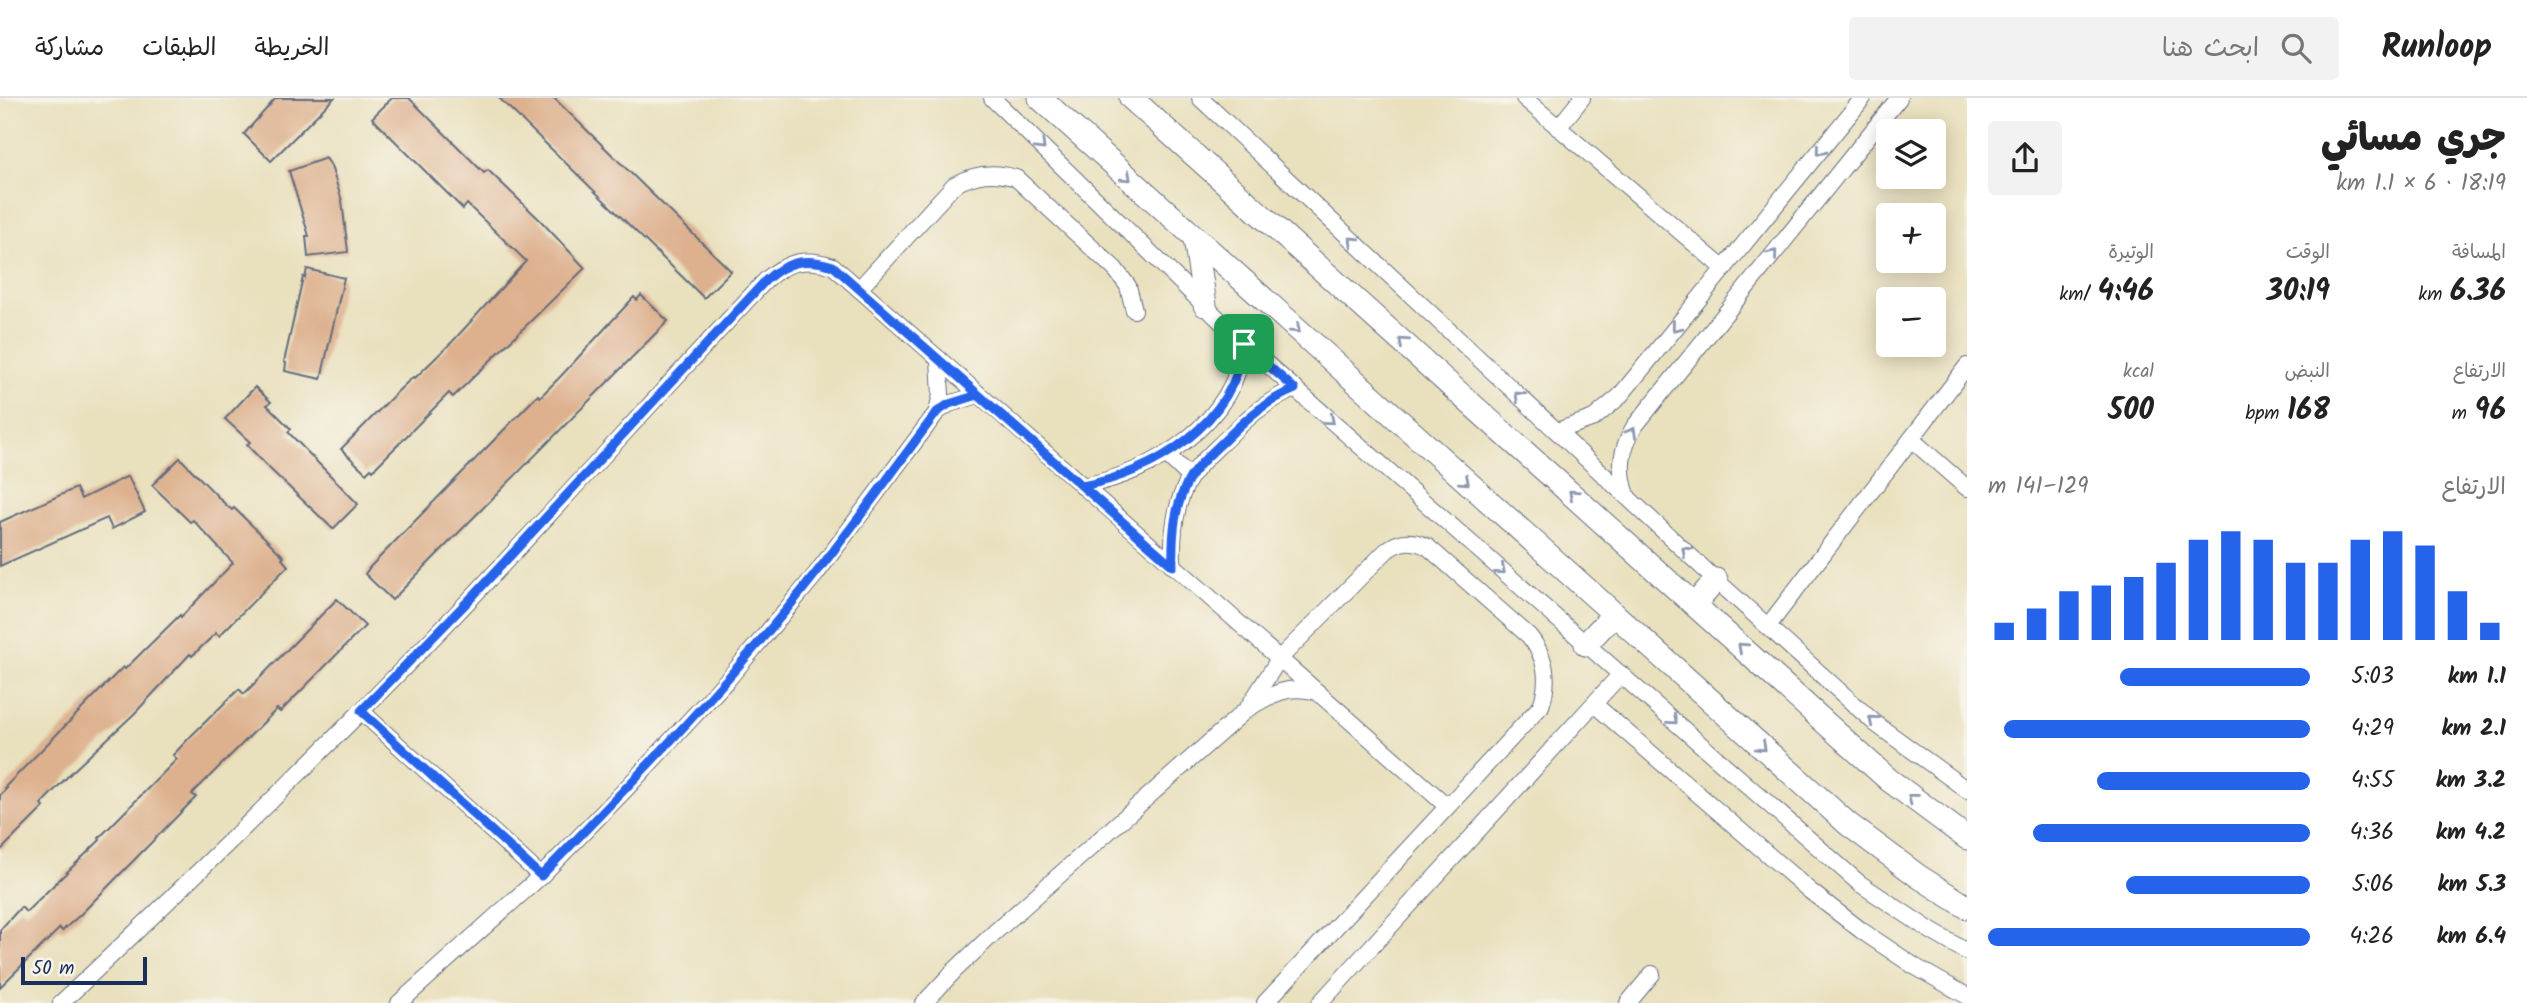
<!DOCTYPE html>
<html lang="ar">
<meta charset="utf-8">
<style>
:root{--surface:#fff;--page:#f2f2f2;--text:#222;--muted:#767676;--line:#e0e0e0;--accent:#2563eb}
body{margin:0;font-family:Kalam,"Playpen Sans Arabic",sans-serif;background:var(--page);color:var(--text);direction:rtl;height:100vh;display:flex;flex-direction:column;font-size:26px;white-space:nowrap}
*{box-sizing:border-box;margin:0}
p{font-size:23px;color:var(--muted)}
.icon{flex:none;width:38px;height:38px;fill:none;stroke:currentColor;stroke-width:2;stroke-linecap:round;stroke-linejoin:round}
.map{position:relative;flex:1;overflow:hidden;direction:ltr}
.panel{display:flex;flex-direction:column;background:var(--surface);width:560px}
.panel>*{flex:none}
.controls{position:absolute;left:1876px;top:21px;display:grid;gap:14px}
.controls a{display:grid;place-items:center;width:70px;height:70px;border-radius:7px;background:var(--surface);box-shadow:0 4px 18px #0003;font-size:35px}
.scale{position:absolute;left:21px;bottom:18px;width:126px;box-sizing:border-box;padding-left:7px;border:4px solid #1b2f5e;border-top:0;font-size:19px;line-height:24px;white-space:nowrap;color:#1b2f5e;-webkit-text-stroke:5px #f7f3e8;paint-order:stroke}
.pin{position:absolute;display:grid;place-items:center;width:60px;height:60px;color:#fff;margin:-30px;border-radius:14px;box-shadow:0 4px 10px #0006}
.round{display:grid;place-items:center;flex:none;width:74px;height:74px;border-radius:7px;background:var(--page)}
.head{display:flex;align-items:center;justify-content:space-between;height:119px;padding:0 21px}
h1{font-size:38px;font-weight:800;line-height:52px}
.figures{display:grid;grid-template-columns:repeat(3,1fr);gap:10px;height:119px;padding:7px 21px}
.figures div{display:grid;align-content:center}
.figures b{font-size:30px;font-weight:800}
.figures small{font-size:19px;font-weight:400}
.figures p{font-size:19px}
.chart{height:196px;padding:14px 21px}
.chart p{display:flex;justify-content:space-between}
.chart svg{width:100%;height:126px;margin-top:7px;stroke:var(--accent);stroke-width:6}
ul{padding:0 21px;list-style:none;font-size:23px}
li{display:grid;grid-template-columns:112px 84px 1fr;align-items:center;height:52px}
li i{height:18px;border-radius:9px;background:var(--accent)}
header{display:flex;align-items:center;gap:42px;box-sizing:border-box;height:98px;padding:0 35px;background:var(--surface);border-bottom:2px solid var(--line)}
header strong{font-size:33px}
nav{display:flex;gap:38px;margin-inline-start:auto;font-size:24px}
.search{width:490px;height:63px;background:var(--page);display:flex;align-items:center;gap:18px;box-sizing:border-box;padding:0 24px;border-radius:7px;color:var(--muted);font-size:26px}
main{display:flex;flex:1;min-height:0}
.map>svg:first-child{display:block}
</style>
<header>
<strong>Runloop</strong>
<div class="search"><svg class="icon" aria-label="search" viewBox="0 0 24 24"><circle cx="10" cy="10" r="6"/><path d="M15 15l6 6"/></svg>ابحث هنا</div>
<nav><a>الخريطة</a><a>الطبقات</a><a>مشاركة</a></nav>
</header>
<main>
<section class="panel">
<div class="head"><div><h1>جري مسائي</h1><p>18:19 · 6 × 1.1 km</p></div><a class="round"><svg class="icon" aria-label="share" viewBox="0 0 24 24"><path d="M12 15V3M7 8l5-5 5 5M5 13v7h14v-7"/></svg></a></div>
<div class="figures">
<div><p>المسافة</p><b>6.36<small> km</small></b></div>
<div><p>الوقت</p><b>30:19</b></div>
<div><p>الوتيرة</p><b>4:46<small> /km</small></b></div>
</div>
<div class="figures">
<div><p>الارتفاع</p><b>96<small> m</small></b></div>
<div><p>النبض</p><b>168<small> bpm</small></b></div>
<div><p>kcal</p><b>500</b></div>
</div>
<div class="chart"><p><span>الارتفاع</span>129–141 m</p>
<svg viewBox="0 0 160 44" preserveAspectRatio="none"><path d="M5 44V38M15 44V33M25 44V27M35 44V25M45 44V22M55 44V17M65 44V9M75 44V6M85 44V9M95 44V17M105 44V17M115 44V9M125 44V6M135 44V11M145 44V27M155 44V38"/></svg>
</div>
<ul>
<li><b>1.1 km</b>5:03<i style="width:59%"></i></li>
<li><b>2.1 km</b>4:29<i style="width:95%"></i></li>
<li><b>3.2 km</b>4:55<i style="width:66%"></i></li>
<li><b>4.2 km</b>4:36<i style="width:86%"></i></li>
<li><b>5.3 km</b>5:06<i style="width:57%"></i></li>
<li><b>6.4 km</b>4:26<i style="width:100%"></i></li>
</ul>
</section>
<div class="map">
<svg width="1967" height="905" viewBox="0 0 1967 905">
<rect width="100%" height="100%" fill="#f7f3e8"/>
<filter id="ink" filterUnits="userSpaceOnUse"><feTurbulence type="fractalNoise" baseFrequency=".0143" numOctaves="2"/><feDisplacementMap in="SourceGraphic" scale="14" xChannelSelector="R" yChannelSelector="G"/><feConvolveMatrix kernelMatrix="1 2 1 2 8 2 1 2 1" color-interpolation-filters="sRGB"/></filter>
<filter id="wash" filterUnits="userSpaceOnUse"><feTurbulence type="fractalNoise" baseFrequency=".00686" numOctaves="4" result="noise"/><feDisplacementMap in="SourceGraphic" scale="28" xChannelSelector="R" yChannelSelector="G"/><feGaussianBlur stdDeviation="1.57" result="paint"/><feColorMatrix in="noise" values="0 0 0 0 0 0 0 0 0 0 0 0 0 0 0 0 0 1.4 0 .05"/><feComposite in="paint" operator="in"/></filter>
<g filter="url(#wash)">
<rect width="100%" height="100%" fill="#e9e0bd"/>
<g id="blocks">
<g fill="#ddb18e">
<polygon points="276,0 334,0 271,63 244,36"/>
<polygon points="392,0 409,0 484,75 488,72 540,122 585,170 453,299 449,295 373,372 371,370 366,375 341,351 396,295 413,279 415,280 453,243 526,163 467,106 463,111 372,20"/>
<polygon points="499,0 554,0 731,173 704,200"/>
<polygon points="326,60 331,68 342,103 348,154 308,159 306,138 309,138 289,73"/>
<polygon points="307,171 344,180 321,281 285,273 286,265 284,264 303,179 305,180"/>
<polygon points="641,197 668,223 392,502 365,476 370,469 538,297 540,299 561,278 634,199 637,202"/>
<polygon points="255,289 271,304 267,307 291,331 288,334 358,406 333,431 270,371 247,347 250,344 225,321"/>
<polygon points="180,360 226,407 232,412 234,410 268,443 284,459 282,461 288,468 219,538 216,535 192,558 190,556 135,615 72,674 41,706 44,709 0,753 0,697 7,690 5,689 123,569 125,571 180,517 181,519 233,465 193,422 190,424 152,387"/>
<polygon points="128,378 145,414 112,431 107,420 0,468 0,424 76,390 81,401"/>
<polygon points="337,501 365,528 280,614 277,611 192,696 196,699 81,816 62,833 60,830 0,889 0,832 21,809 26,814 100,742 99,740 177,661 173,657 192,637 239,591 244,596"/>
</g>
</g>
</g>
<g filter="url(#ink)">
<use href="#blocks" fill-opacity="0" stroke="#636d7f" stroke-width="2"/>
<g fill="none" stroke-linecap="round" stroke-linejoin="round">
<defs>
<g id="street">
<polyline points="992,0 1244,246 1586,546 1859,785 1931,833 1967,854"/>
<polyline points="1200,0 1716,482 1876,626 1967,692"/>
<polyline points="1524,0 1724,171"/>
<polyline points="1558,30 1582,0"/>
<path d="M859,191l95,-104c21,-12 40,-14 62,-7l99,91 13,17 6,24"/>
<polyline points="937,314 949,306 978,297"/>
<polyline points="1557,333 1594,320 1619,299 1863,0"/>
<polyline points="1911,341 1967,390"/>
<polyline points="1167,357 1190,379"/>
<path d="M1082,388c73,-13 152,-63 162,-142"/>
<path d="M1627,397c-9,-25 -6,-46 7,-68l265,-329"/>
<path d="M1173,468c-1,-30 1,-63 18,-90 10,-15 25,-27 38,-40 20,-20 39,-36 66,-47"/>
<polyline points="1768,528 1967,268"/>
<polyline points="1594,606 1810,793 1862,833 1914,868 1967,898"/>
<path d="M1247,611l32,-50 106,-107c13,-12 27,-13 43,-5l101,89c18,22 21,44 12,70l-276,297"/>
<polyline points="361,613 541,778"/>
<path d="M61,905c141,-133 280,-268 414,-409 98,-104 193,-210 291,-314 21,-19 40,-23 67,-14l614,540"/>
<polyline points="399,905 541,778 623,694 729,580 816,476 937,314 941,297 939,261"/>
<path d="M924,905l31,-33 40,-38 252,-223c24,-14 38,-24 66,-18"/>
<polyline points="1320,905 1621,576"/>
<polyline points="1628,905 1652,876"/>
</g>
<g id="secondary">
<polyline points="1040,0 1848,726 1918,778 1967,809"/>
<polyline points="1131,0 1889,682 1967,740"/>
<polyline points="1195,140 1205,207"/>
<polyline points="1695,506 1716,482"/>
<polyline points="1586,546 1614,516"/>
</g>
</defs>
<use href="#street" stroke="#636d7f" stroke-width="18"/>
<use href="#secondary" stroke="#636d7f" stroke-width="25"/>
<use href="#street" stroke="#fff" stroke-width="16"/>
<use href="#secondary" stroke="#fff" stroke-width="23"/>
</g>
<defs><path id="oneway-chevron" d="M-2-3.5L2.5 0L-2 3.5" fill="none" stroke-width="1.6" stroke-linecap="round" stroke-linejoin="round" transform="scale(1.75)"/></defs>
<g stroke="#8d97ae">
<use href="#oneway-chevron" transform="translate(1041 48) rotate(44)"/>
<use href="#oneway-chevron" transform="translate(1820 53) rotate(129)"/>
<use href="#oneway-chevron" transform="translate(1127 79) rotate(42)"/>
<use href="#oneway-chevron" transform="translate(1353 143) rotate(-137)"/>
<use href="#oneway-chevron" transform="translate(1773 156) rotate(-51)"/>
<use href="#oneway-chevron" transform="translate(1676 229) rotate(129)"/>
<use href="#oneway-chevron" transform="translate(1296 231) rotate(42)"/>
<use href="#oneway-chevron" transform="translate(1403 244) rotate(-138)"/>
<use href="#oneway-chevron" transform="translate(1519 298) rotate(-137)"/>
<use href="#oneway-chevron" transform="translate(1330 322) rotate(41)"/>
<use href="#oneway-chevron" transform="translate(1632 334) rotate(-60)"/>
<use href="#oneway-chevron" transform="translate(1465 383) rotate(42)"/>
<use href="#oneway-chevron" transform="translate(1573 396) rotate(-138)"/>
<use href="#oneway-chevron" transform="translate(1686 453) rotate(-137)"/>
<use href="#oneway-chevron" transform="translate(1501 472) rotate(41)"/>
<use href="#oneway-chevron" transform="translate(1742 549) rotate(-138)"/>
<use href="#oneway-chevron" transform="translate(1673 622) rotate(41)"/>
<use href="#oneway-chevron" transform="translate(1873 622) rotate(-140)"/>
<use href="#oneway-chevron" transform="translate(1762 649) rotate(42)"/>
<use href="#oneway-chevron" transform="translate(1912 700) rotate(-142)"/>
</g>
</g>
<g fill="none" stroke-linecap="round" stroke-linejoin="round" filter="url(#ink)">
<defs>
<path id="route" d="M1244,246c-10,79 -89,129 -162,142l-249,-220c-27,-9 -46,-5 -67,14l-293,316 -112,115 180,165c95,-98 191,-196 275,-303 42,-52 81,-108 121,-161l12,-8 29,-9 195,171c-1,-30 1,-63 18,-90 10,-15 25,-27 38,-40 20,-20 39,-36 66,-47l-51,-45"/>
</defs>
<use href="#route" stroke="#fff" stroke-width="14"/>
<use href="#route" stroke="#2563eb" stroke-width="9"/>
</g>
</svg>
<div class="controls">
<a><svg class="icon" aria-label="layers" viewBox="0 0 24 24"><path d="M12 4l9 5-9 5-9-5zM3 14l9 5 9-5"/></svg></a>
<a>+</a>
<a>−</a>
</div>
<div class="scale">50 m</div>
<div class="pin" style="left:1244px;top:246px;background:#1e9e55"><svg class="icon" aria-label="arrive" viewBox="0 0 24 24"><path d="M6 21V4h12l-3 4 3 4H6"/></svg></div>
</div>
</main>
